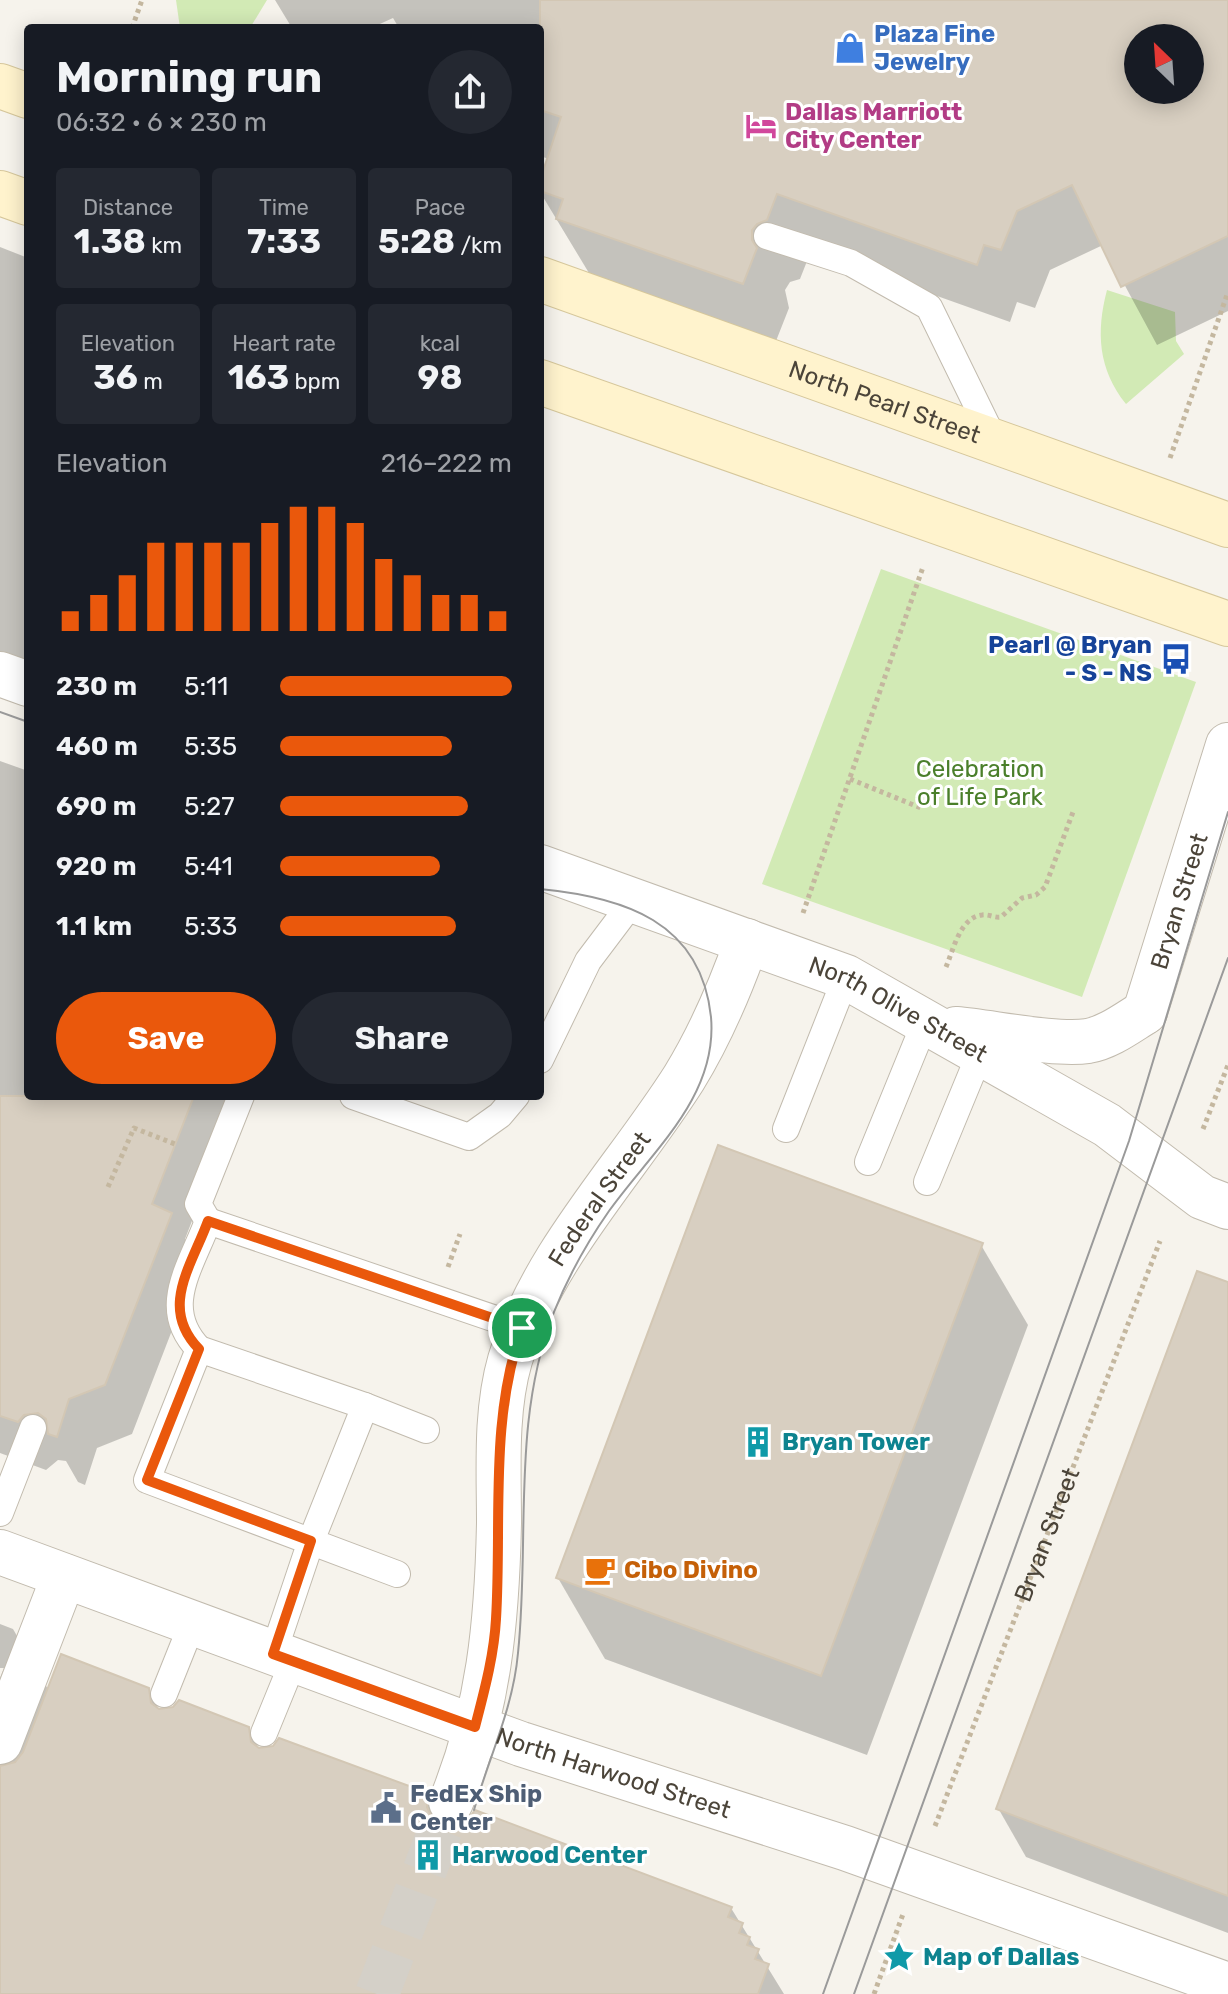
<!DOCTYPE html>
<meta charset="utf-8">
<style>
:root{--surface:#171b24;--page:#242831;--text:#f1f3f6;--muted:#9ea1a6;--accent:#ea580c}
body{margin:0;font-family:Rubik,sans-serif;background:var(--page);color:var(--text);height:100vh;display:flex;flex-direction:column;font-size:30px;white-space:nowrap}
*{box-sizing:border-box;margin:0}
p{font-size:26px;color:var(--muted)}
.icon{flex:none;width:44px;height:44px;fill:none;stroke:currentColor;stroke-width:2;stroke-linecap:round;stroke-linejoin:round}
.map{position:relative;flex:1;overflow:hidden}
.details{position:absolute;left:24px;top:24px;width:520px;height:1076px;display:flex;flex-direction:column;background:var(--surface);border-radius:8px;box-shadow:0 4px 20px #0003}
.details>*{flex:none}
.needle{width:52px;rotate:335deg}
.tools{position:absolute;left:1124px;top:24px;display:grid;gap:16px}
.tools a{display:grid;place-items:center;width:80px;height:80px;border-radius:50%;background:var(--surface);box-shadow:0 4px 20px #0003;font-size:40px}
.pin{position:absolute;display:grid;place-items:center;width:68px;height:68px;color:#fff;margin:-34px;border:4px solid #fff;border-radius:50%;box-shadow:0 2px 8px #0007}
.round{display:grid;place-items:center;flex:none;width:84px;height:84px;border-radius:42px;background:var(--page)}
.summary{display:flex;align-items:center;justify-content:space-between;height:136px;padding:0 32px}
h1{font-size:44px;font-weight:700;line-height:60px}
.figures{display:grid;grid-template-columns:repeat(3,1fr);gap:12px;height:136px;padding:8px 32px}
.figures div{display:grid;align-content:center;border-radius:8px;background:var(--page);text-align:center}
.figures b{font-size:34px;font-weight:700}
.figures small{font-size:22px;font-weight:400}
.figures p{font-size:22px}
.chart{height:224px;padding:16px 32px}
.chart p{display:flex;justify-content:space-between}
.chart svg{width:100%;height:144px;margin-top:8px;stroke:var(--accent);stroke-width:6}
.cta{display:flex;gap:16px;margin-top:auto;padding:16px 32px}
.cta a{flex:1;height:92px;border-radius:48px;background:var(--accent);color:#fff;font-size:32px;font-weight:700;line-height:92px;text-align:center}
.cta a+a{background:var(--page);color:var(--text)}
ul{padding:0 32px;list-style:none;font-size:26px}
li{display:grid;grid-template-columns:128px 96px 1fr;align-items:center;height:60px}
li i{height:20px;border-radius:10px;background:var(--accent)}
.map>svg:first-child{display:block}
</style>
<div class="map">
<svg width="1228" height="1994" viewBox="0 0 1228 1994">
<rect width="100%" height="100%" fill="#f6f3ec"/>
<g fill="#d2eab5">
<polygon points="176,0 267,0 250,28 180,28"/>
<path d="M1107,290l68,22 1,29 8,13 -58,50c-28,-35 -30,-72 -19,-114z"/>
<polygon points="881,569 1196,682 1082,997 762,884"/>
</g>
<g fill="#0003" fill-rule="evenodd">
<path d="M275,0h953v311l-71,34 -54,-100 -53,25 -15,38 -18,-6 -7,20 -199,-71 -11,28 -10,3 -5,8 4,18 -13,33 -184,-63 -52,-86 9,-33 -9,-3v-128h-141l-6,-10 -22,10h-79zM1138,38h52v52h-52z"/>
<polygon points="0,247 28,258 28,664 0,654"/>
<polygon points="0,761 28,771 28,1096 240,1096 185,1239 198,1263 132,1434 97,1448 85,1485 78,1482 66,1461 58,1460 46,1470 0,1453"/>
<polygon points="981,1245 1028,1325 867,1755 605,1659 558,1578"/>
<polygon points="1228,1285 1228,1933 1026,1857 998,1808"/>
<polygon points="0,1624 13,1629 49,1691 148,1690 160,1711 248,1729 260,1750 426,1795 445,1827 731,1908 784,1994 0,1994 0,1678 4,1668 0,1668"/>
</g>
<g fill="#d8cfc1" stroke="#d3c7b4" stroke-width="2" fill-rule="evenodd">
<path d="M540,0h688v236l-107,51 -49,-102 -55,26 -16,39 -17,-5 -7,20 -200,-71 -10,26 -10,4 -5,6v10l5,8 -14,36 -187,-65 7,-20 -23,-8v-11l21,-63 -21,-7zM1138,38h52v52h-52z"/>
<polygon points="0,1096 194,1096 152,1204 172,1213 105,1385 69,1399 57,1437 48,1434 46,1419 38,1413 24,1415 18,1422 0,1416"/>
<polygon points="718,1145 983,1243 821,1676 556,1578"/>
<polygon points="1197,1271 1228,1282 1228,1896 996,1809"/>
<polygon points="61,1654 149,1688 151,1703 159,1709 173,1707 179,1700 249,1727 251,1742 259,1748 273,1746 279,1738 428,1793 427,1807 432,1818 442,1825 456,1826 467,1821 475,1810 732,1907 728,1917 743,1923 739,1933 750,1937 747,1945 759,1949 755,1959 769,1964 758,1994 0,1994 0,1766 15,1762 23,1752"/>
</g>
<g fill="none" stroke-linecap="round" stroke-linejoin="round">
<polyline stroke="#d4d0c8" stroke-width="44" stroke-dasharray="44 22" stroke-linecap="butt" points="377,1994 451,1802"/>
<defs>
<g id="service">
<polyline points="767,236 851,263 929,307 995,442"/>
<polyline points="540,1060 588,961 634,900"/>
<polyline points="353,1096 469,1137 500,1115 516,1096"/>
<polyline points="786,1129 846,977"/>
<polyline points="868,1162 926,1020"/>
<polyline points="927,1182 981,1051"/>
<polyline points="208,1221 198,1204 241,1096"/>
<path d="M199,1349c-40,-41 -8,-82 9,-128l314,107"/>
<polyline points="365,1406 426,1430"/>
<polyline points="0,1513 33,1428"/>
<polyline points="273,1654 311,1541 365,1406 199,1349 147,1480 397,1574"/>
<polyline points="164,1694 192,1624"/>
<polyline points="264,1733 293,1662"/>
</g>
<g id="minor">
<path id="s2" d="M1145,1012l83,-267"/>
<polyline points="0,1742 64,1576"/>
<path id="s3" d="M451,1802c38,-93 46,-180 48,-279 0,-53 -4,-111 11,-163 33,-106 115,-189 174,-282 27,-44 46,-89 63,-137"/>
</g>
<g id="tertiary">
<polyline points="0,674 28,684"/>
<path id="s4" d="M540,867l306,110 261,148 95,72 26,10"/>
<path d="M956,1029c35,3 100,17 132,12 21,-4 39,-18 57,-29"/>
<path id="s5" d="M0,1552l521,192 324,104 383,137"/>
</g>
<g id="secondary">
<polyline points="0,86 28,96"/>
<polyline points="0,193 28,203"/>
<path id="s6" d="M540,279l688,246"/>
<polyline points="540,382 1228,624"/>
</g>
</defs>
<use href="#service" stroke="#c2bbae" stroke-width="28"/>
<use href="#minor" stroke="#c2bbae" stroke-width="46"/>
<use href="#tertiary" stroke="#c2bbae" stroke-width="46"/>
<use href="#secondary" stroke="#d6c79b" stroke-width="46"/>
<g stroke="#c4b79f" stroke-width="5" stroke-dasharray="4 4" stroke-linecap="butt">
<polyline points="132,28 142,0"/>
<polyline points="1170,458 1228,292"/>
<polyline points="850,779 921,808"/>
<polyline points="803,913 923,567"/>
<path d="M946,967c7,-16 14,-50 36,-52 7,-1 12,3 19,2l21,-19 14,-3 9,-8 28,-75"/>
<polyline points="1203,1129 1228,1065"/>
<polyline points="108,1187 134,1128 175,1144"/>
<polyline points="448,1267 460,1234"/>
<path id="s1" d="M935,1826l225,-585"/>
<polyline points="874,1994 903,1914"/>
</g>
<use href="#service" stroke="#fff" stroke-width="26"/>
<use href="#minor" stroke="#fff" stroke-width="44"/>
<use href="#tertiary" stroke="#fff" stroke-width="44"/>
<use href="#secondary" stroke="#fff3cd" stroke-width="44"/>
<g stroke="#9a9a9a" stroke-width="2">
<polyline points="0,712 28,722"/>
<path d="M474,1810c15,-53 39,-101 44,-157 12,-115 -7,-231 36,-341 14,-35 34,-71 55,-101 42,-59 109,-114 102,-194 -10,-96 -88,-120 -171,-128"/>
<polyline points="823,1994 1129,1141 1228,812"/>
<polyline points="854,1994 1228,958"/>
</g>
</g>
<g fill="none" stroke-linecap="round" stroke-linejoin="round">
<defs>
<path id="route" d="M208,1221l314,107c-33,93 -20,193 -26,291 -2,37 -12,73 -21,108l-202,-73 38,-113 -164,-61 52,-131c-40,-41 -8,-82 9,-128z"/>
</defs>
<use href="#route" stroke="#fff" stroke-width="16"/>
<use href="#route" stroke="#ea580c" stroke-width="10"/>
</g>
<defs>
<symbol id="shop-bare" viewBox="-9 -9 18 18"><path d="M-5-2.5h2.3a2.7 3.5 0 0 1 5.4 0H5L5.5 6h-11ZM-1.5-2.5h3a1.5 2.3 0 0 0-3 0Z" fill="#3f7fe0" stroke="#fff" stroke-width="2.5" paint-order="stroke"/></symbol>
<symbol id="hotel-bare" viewBox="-9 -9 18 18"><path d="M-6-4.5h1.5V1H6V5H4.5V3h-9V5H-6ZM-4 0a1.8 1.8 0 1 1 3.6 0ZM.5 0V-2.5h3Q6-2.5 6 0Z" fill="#d1479c" stroke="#fff" stroke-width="2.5" paint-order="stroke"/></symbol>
<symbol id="bus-bare" viewBox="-9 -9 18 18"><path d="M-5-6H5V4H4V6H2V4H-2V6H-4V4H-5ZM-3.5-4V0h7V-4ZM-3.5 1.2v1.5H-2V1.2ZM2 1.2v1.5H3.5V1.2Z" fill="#1a4fb4" stroke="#fff" stroke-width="2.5" paint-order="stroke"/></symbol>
<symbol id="building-bare" viewBox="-9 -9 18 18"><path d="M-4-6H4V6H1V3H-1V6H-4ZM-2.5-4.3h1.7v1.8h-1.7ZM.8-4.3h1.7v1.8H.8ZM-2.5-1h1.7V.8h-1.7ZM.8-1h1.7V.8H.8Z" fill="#0f9aa8" stroke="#fff" stroke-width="2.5" paint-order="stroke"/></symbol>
<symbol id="cafe-bare" viewBox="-9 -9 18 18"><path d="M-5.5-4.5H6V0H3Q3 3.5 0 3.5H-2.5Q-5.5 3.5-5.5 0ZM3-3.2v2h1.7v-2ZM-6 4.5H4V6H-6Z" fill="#e8710a" stroke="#fff" stroke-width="2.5" paint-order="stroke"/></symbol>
<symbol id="civic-bare" viewBox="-9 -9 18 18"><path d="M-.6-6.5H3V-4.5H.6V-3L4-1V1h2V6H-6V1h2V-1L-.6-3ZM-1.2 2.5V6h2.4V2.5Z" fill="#5c6f8a" stroke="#fff" stroke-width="2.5" paint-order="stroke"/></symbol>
<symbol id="sight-bare" viewBox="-9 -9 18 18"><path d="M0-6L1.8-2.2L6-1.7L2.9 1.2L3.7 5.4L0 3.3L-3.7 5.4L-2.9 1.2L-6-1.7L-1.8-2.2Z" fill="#0f9aa8" stroke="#fff" stroke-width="2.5" paint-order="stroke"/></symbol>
</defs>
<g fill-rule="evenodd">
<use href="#shop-bare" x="828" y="26" width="44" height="44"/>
<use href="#hotel-bare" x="739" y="104" width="44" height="44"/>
<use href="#bus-bare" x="1154" y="637" width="44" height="44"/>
<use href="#building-bare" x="736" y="1420" width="44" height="44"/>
<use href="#cafe-bare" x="578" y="1548" width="44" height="44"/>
<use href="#civic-bare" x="364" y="1786" width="44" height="44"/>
<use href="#building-bare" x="406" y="1833" width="44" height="44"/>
<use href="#sight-bare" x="877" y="1935" width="44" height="44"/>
</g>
<g text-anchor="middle" stroke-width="6" stroke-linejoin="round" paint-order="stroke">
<g font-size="24" font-weight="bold" fill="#366cbe" stroke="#fff" text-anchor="start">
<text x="874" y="42">Plaza Fine<tspan x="874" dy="28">Jewelry</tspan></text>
</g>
<g font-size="24" font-weight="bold" fill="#b23c85" stroke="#fff" text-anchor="start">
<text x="785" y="120">Dallas Marriott<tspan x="785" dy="28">City Center</tspan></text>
</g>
<g font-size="24" fill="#4b4439" stroke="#fff">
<text dy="8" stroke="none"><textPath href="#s6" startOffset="366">North Pearl Street</textPath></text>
<text dy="8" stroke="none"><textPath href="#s2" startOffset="116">Bryan Street</textPath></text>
<text dy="8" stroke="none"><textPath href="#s4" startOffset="386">North Olive Street</textPath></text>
<text dy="8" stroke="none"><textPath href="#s3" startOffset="634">Federal Street</textPath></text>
<text dy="8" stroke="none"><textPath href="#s1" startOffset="312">Bryan Street</textPath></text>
<text dy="8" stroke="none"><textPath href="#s5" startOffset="652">North Harwood Street</textPath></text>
</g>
<g font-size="24" font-weight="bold" fill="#164399" stroke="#fff" text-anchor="end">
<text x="1152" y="653">Pearl @ Bryan<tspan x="1152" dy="28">- S - NS</tspan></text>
</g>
<g font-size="24" fill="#4a7f2a" stroke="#fff">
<text x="980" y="777">Celebration<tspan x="980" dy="28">of Life Park</tspan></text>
</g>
<g font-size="24" font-weight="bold" fill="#0d838f" stroke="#fff" text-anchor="start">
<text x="782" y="1450">Bryan Tower</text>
<text x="452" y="1863">Harwood Center</text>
<text x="923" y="1965">Map of Dallas</text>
</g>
<g font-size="24" font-weight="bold" fill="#c56008" stroke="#fff" text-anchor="start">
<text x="624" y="1578">Cibo Divino</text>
</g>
<g font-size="24" font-weight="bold" fill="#4e5e75" stroke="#fff" text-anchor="start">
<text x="410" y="1802">FedEx Ship<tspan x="410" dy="28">Center</tspan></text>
</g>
</g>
</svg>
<div class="tools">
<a><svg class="needle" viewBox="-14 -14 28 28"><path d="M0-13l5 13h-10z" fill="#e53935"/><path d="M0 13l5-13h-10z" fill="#9ea1a6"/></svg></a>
</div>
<div class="pin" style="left:522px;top:1328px;background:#1e9e55"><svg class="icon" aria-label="arrive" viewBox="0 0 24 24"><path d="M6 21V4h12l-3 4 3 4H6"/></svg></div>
<section class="details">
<div class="summary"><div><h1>Morning run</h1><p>06:32 · 6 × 230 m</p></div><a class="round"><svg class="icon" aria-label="share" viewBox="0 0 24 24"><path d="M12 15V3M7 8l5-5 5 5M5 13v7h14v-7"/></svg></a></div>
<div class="figures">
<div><p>Distance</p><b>1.38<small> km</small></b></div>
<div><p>Time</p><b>7:33</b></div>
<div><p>Pace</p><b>5:28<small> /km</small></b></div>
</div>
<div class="figures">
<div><p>Elevation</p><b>36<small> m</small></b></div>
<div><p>Heart rate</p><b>163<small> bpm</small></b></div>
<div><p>kcal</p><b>98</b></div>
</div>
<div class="chart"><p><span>Elevation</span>216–222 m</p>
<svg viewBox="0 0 160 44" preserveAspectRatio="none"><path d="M5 44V38M15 44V33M25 44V27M35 44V17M45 44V17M55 44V17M65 44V17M75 44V11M85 44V6M95 44V6M105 44V11M115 44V22M125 44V27M135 44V33M145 44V33M155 44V38"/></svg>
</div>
<ul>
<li><b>230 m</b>5:11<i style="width:100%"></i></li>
<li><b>460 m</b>5:35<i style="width:74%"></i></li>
<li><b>690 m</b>5:27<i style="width:81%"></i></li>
<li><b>920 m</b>5:41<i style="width:69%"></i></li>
<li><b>1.1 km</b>5:33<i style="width:76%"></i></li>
</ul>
<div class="cta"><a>Save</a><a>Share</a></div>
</section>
</div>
